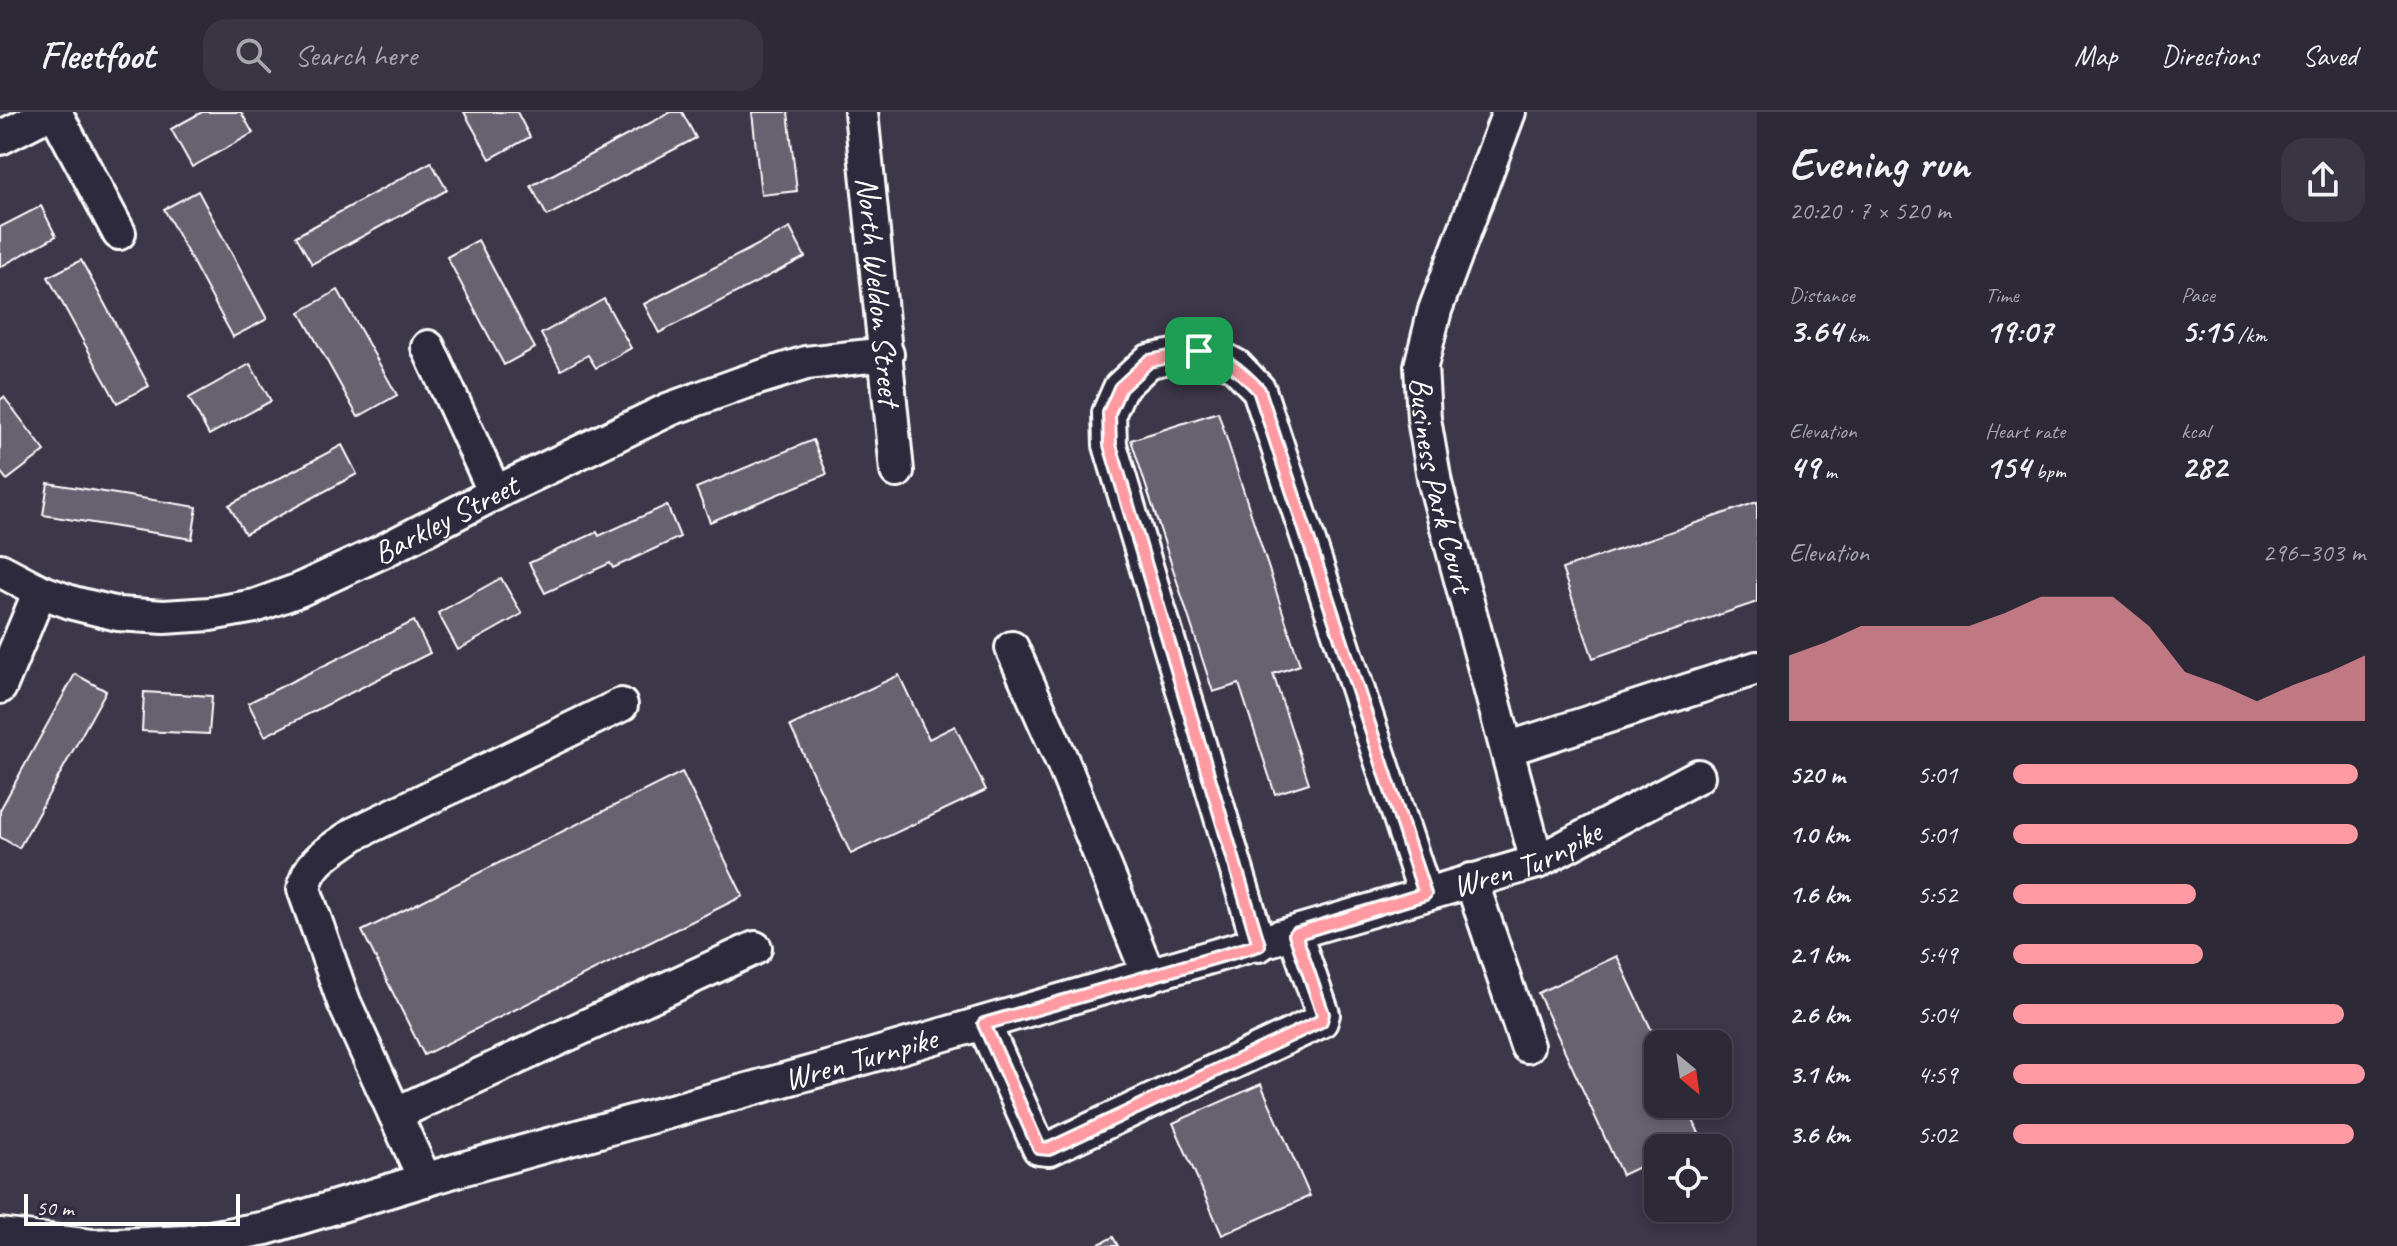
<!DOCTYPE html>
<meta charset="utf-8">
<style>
:root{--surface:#2d2937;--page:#393542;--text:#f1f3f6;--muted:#a7a6ad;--line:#484552;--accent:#ff9aa2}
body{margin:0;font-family:Caveat,sans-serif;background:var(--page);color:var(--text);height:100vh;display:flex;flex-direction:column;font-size:30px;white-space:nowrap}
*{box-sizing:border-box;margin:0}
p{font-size:26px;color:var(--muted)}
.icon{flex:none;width:44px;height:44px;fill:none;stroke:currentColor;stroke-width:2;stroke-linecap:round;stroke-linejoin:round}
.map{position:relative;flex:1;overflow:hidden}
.sheet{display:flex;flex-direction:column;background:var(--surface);width:640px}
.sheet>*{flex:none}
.needle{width:52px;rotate:151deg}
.tools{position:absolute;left:1644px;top:918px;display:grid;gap:16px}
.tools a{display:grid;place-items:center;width:88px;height:88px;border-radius:16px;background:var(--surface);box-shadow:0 4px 12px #0003,0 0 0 2px var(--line);font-size:40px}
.scale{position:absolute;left:24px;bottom:20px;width:216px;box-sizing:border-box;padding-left:8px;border:4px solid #fff;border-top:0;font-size:22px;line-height:28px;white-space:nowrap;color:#fff;-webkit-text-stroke:6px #2f2a3d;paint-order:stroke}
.pin{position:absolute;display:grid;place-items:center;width:68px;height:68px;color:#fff;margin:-34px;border-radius:16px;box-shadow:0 4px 12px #0006}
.round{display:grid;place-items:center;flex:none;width:84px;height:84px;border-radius:24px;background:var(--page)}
.summary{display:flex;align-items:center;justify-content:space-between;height:136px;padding:0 32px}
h1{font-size:44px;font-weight:800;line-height:60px}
.figures{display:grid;grid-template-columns:repeat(3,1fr);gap:12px;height:136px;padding:8px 32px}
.figures div{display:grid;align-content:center}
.figures b{font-size:34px;font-weight:800}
.figures small{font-size:22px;font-weight:400}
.figures p{font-size:22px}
.chart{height:224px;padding:16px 32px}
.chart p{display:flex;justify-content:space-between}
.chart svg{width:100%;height:144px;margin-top:8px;fill:var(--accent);opacity:.7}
ul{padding:0 32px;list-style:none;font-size:26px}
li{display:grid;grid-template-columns:128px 96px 1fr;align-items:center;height:60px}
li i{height:20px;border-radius:10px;background:var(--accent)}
header{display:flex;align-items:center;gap:48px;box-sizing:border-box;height:112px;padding:0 40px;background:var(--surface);border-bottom:2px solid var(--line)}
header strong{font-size:38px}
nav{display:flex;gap:44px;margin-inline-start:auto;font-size:28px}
.search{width:560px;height:72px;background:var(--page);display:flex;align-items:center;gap:20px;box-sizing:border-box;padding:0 28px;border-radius:24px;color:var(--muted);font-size:30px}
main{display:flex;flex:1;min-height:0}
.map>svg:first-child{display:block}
</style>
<header>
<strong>Fleetfoot</strong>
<div class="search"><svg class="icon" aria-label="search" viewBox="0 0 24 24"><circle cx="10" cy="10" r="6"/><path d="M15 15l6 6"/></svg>Search here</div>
<nav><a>Map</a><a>Directions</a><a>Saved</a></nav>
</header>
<main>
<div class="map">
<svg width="1757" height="1134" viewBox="0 0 1757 1134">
<rect width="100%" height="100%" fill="#3c3749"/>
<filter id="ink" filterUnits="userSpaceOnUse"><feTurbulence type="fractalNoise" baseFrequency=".0125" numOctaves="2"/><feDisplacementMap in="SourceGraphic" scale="16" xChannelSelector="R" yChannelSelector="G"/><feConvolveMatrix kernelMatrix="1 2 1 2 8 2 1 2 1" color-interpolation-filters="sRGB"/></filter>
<g filter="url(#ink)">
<g fill="#666270" stroke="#fff" stroke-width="2">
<polygon points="202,0 241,0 253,21 192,55 171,17"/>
<polygon points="464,0 517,0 530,25 490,47"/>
<polygon points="671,0 682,0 696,26 547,104 531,74"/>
<polygon points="752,0 788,0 797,79 761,83"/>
<polygon points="431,50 447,78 312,152 296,124"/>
<polygon points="198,79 267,207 233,225 164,97"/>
<polygon points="41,94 56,124 0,155 0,115"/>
<polygon points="790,116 805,145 659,221 644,192"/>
<polygon points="478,128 535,236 504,253 447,145"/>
<polygon points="81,148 149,274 117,291 48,165"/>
<polygon points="338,178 397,283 358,305 300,200"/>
<polygon points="604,187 631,236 596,256 588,243 561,258 541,222"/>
<polygon points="250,252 271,289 209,323 189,286"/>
<polygon points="4,285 45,339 7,368 0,359 0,288"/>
<polygon points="1218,300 1300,553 1273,562 1309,671 1275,682 1239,572 1213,580 1131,328"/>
<polygon points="813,328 827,362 710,410 696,376"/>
<polygon points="342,333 357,362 245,422 229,393"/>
<polygon points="48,371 197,395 192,427 43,403"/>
<polygon points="1757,390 1757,490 1593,546 1562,457"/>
<polygon points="667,393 680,425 613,456 610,451 545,481 529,451 597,420 599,424"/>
<polygon points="501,466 522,502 458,538 438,501"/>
<polygon points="414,509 430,541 265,624 248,591"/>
<polygon points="75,562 106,579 19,736 0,725 0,698"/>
<polygon points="899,563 929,627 955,614 986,678 851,742 790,614"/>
<polygon points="144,580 212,584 209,622 142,619"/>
<polygon points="682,660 743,784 424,943 362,819"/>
<polygon points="1617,844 1658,932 1658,992 1686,992 1701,1026 1679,1036 1658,1036 1658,1046 1622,1063 1538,881"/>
<polygon points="1261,972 1310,1084 1222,1123 1173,1011"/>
<polygon points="1113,1125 1118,1134 1095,1134"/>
</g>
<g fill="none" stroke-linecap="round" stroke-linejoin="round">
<defs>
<g id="minor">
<polyline points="55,0 119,121"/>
<path id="s1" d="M861,0l36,359"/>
<path id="s2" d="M1509,0l-74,198 -14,56 3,53 11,64 102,379"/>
<polyline points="0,26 51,0"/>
<polyline points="428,235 495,381"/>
<path id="s3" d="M0,458l40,21 33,12 45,11 46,3 46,-3 45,-8 44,-16 84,-39 122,-63 165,-79 72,-26 64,-20 81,-9"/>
<polyline points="1012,536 1063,651 1149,864"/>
<polyline points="0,575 40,479"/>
<polyline points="1507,637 1757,556"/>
<polyline points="1471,768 1527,934"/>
<polyline points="1259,833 1110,333 1109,301 1120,276 1149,249 1199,239 1221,246 1236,254 1259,278 1425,782"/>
<polyline points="984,912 1039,1036 1049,1037 1321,909 1323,902 1295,822"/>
<polyline points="395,1002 755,836"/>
<path d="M425,1068l-81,-178 -40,-113c4,-28 28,-39 50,-55l267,-129"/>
<path id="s4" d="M0,1123l92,11 96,-4 78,-14 188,-57 395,-109 688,-200 161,-86"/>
</g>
</defs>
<use href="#minor" stroke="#fff" stroke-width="38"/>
<use href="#minor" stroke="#2f2a3d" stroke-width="32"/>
</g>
</g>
<g fill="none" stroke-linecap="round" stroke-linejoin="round" filter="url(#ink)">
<defs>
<path id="route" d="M1199,239c29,9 39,17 60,39l166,504 -130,40 28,80 -2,7 -272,128 -10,-1 -55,-124 275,-79 -149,-500 -1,-32 11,-25 29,-27z"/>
</defs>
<use href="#route" stroke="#fff" stroke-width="16"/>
<use href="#route" stroke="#ff9aa2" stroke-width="10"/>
</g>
<g text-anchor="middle" stroke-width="6" stroke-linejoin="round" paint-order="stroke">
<g font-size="32" fill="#fff" stroke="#2f2a3d">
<text dy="11" stroke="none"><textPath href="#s1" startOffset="180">North Weldon Street</textPath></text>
<text dy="11" stroke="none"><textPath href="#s2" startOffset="390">Business Park Court</textPath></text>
<text dy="11" stroke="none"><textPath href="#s3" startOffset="474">Barkley Street</textPath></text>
<text dy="11" stroke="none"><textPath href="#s4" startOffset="1582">Wren Turnpike</textPath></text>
<text dy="11" stroke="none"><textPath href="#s4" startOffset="886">Wren Turnpike</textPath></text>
</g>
</g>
</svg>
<div class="tools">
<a><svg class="needle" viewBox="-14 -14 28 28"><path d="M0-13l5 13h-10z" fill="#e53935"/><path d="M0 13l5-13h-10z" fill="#a7a6ad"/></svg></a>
<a><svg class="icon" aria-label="locate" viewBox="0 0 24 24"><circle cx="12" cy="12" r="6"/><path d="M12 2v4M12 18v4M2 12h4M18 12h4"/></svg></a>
</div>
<div class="scale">50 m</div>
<div class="pin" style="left:1199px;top:239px;background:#1e9e55"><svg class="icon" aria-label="arrive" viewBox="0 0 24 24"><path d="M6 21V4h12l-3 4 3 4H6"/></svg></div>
</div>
<section class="sheet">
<div class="summary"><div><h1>Evening run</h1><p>20:20 · 7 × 520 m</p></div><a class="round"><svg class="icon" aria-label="share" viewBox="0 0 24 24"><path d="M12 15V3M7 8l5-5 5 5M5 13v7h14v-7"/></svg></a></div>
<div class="figures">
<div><p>Distance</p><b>3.64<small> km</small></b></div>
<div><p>Time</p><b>19:07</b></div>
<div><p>Pace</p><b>5:15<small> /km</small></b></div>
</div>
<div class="figures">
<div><p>Elevation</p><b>49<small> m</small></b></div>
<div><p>Heart rate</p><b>154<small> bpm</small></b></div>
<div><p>kcal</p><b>282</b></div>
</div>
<div class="chart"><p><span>Elevation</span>296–303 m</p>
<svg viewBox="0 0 160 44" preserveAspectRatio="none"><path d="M0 44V24L10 20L20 15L30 15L40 15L50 15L60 11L70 6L80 6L90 6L100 15L110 29L120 33L130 38L140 33L150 29L160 24V44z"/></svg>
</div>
<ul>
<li><b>520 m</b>5:01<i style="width:98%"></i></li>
<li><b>1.0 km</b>5:01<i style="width:98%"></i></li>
<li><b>1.6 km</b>5:52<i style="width:52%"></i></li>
<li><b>2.1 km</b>5:49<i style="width:54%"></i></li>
<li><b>2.6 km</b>5:04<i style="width:94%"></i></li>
<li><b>3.1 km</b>4:59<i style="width:100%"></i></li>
<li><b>3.6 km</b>5:02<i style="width:97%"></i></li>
</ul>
</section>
</main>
